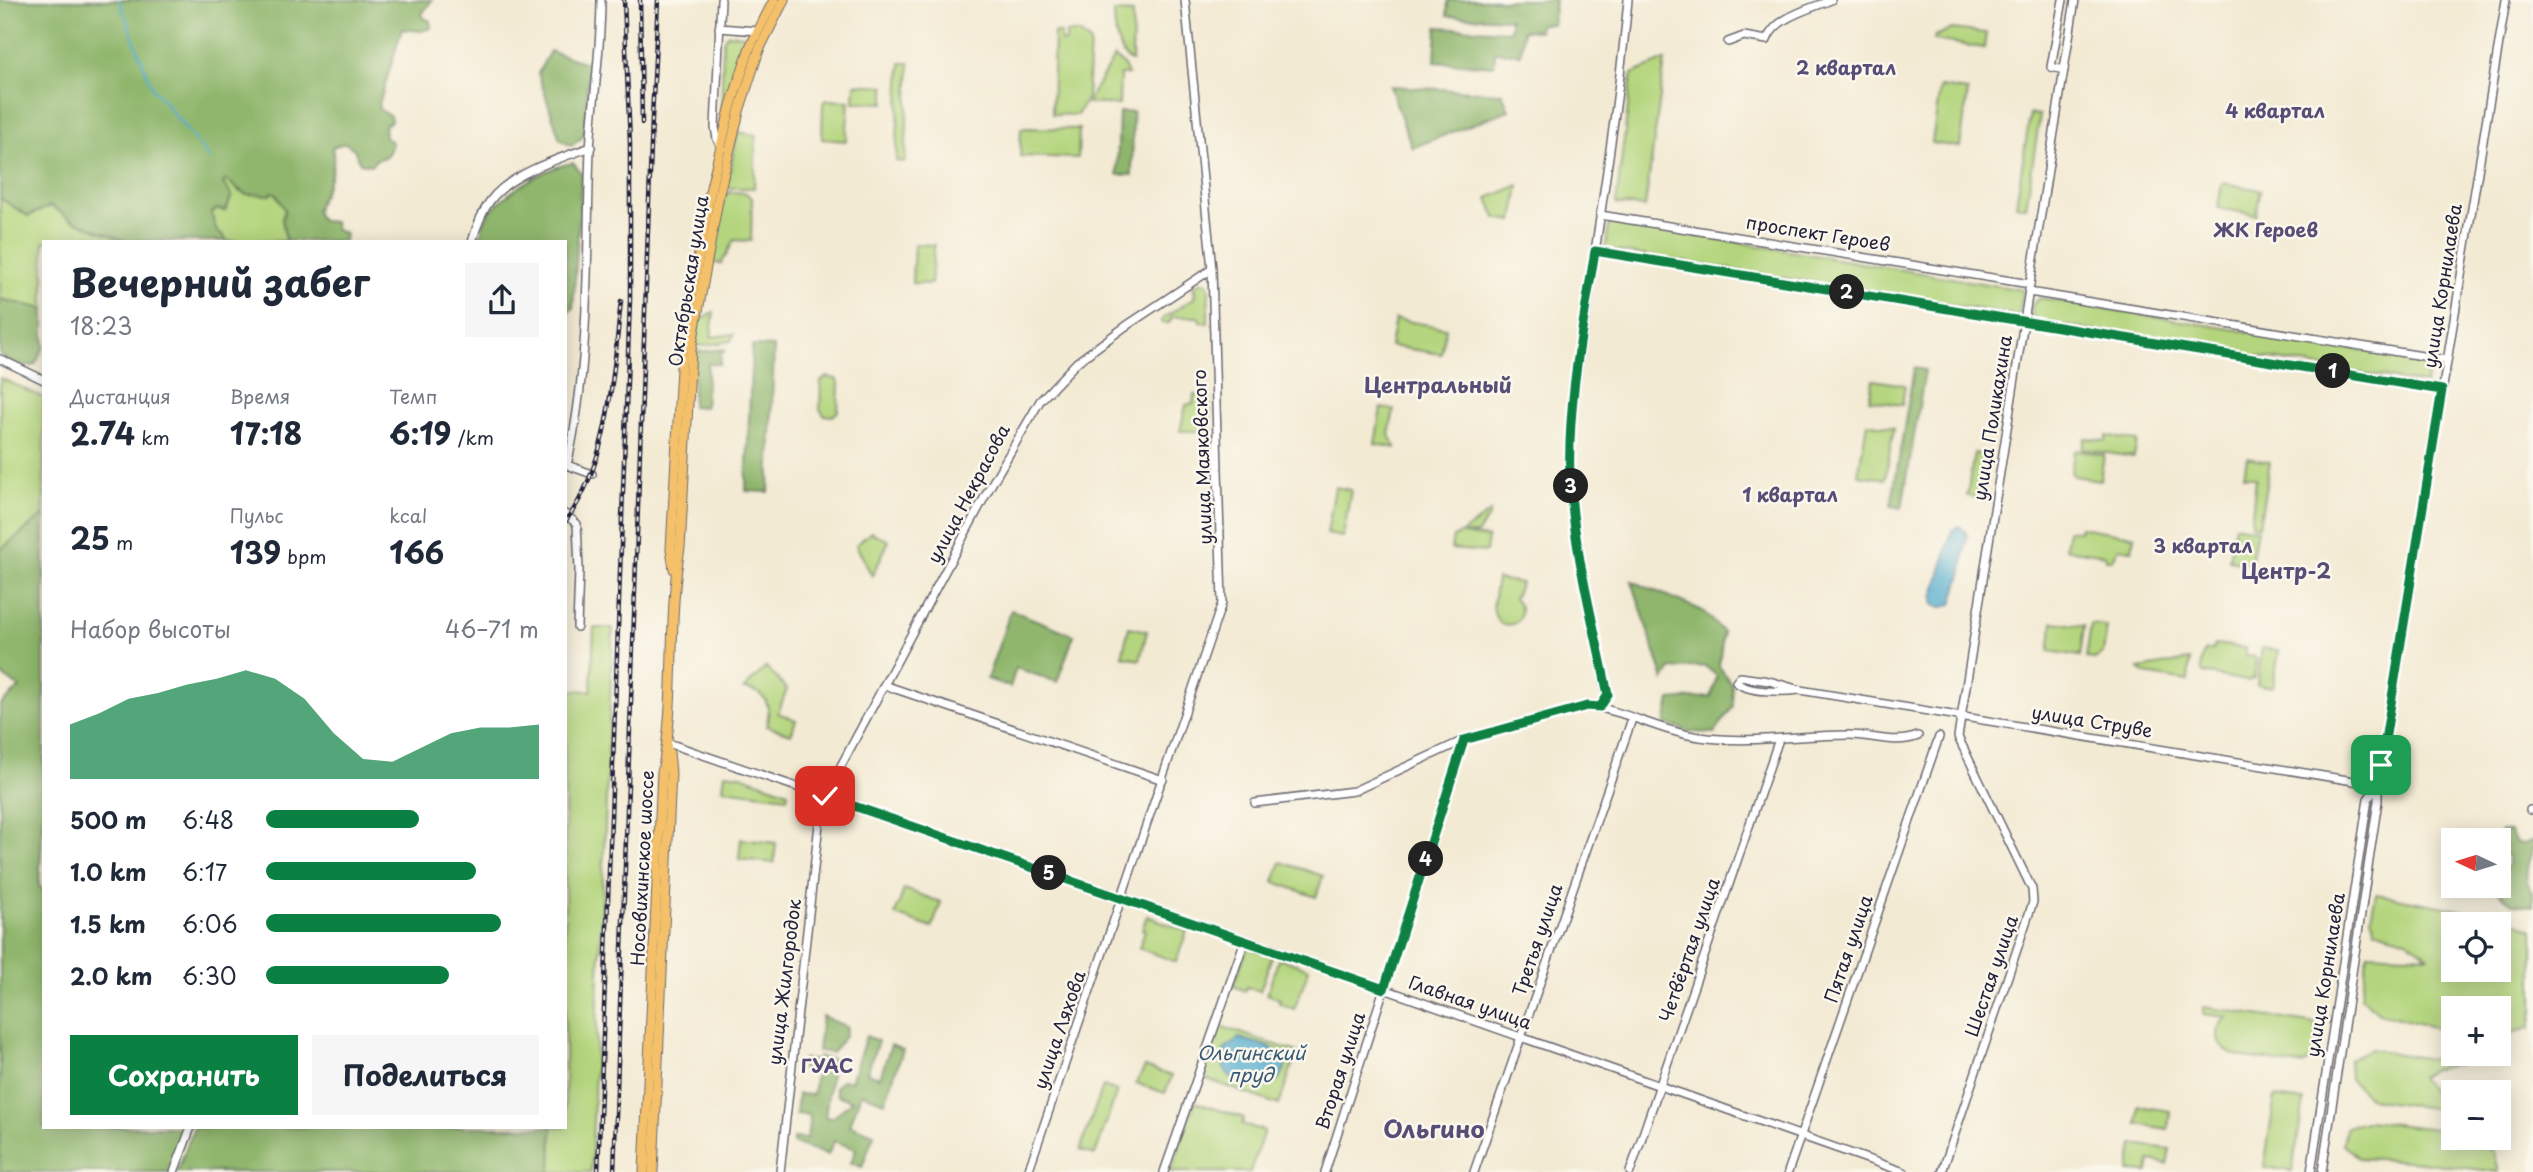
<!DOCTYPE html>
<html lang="ru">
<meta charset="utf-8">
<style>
:root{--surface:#fff;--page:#f6f6f7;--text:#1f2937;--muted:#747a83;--accent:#0b8043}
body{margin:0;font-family:"Playpen Sans",sans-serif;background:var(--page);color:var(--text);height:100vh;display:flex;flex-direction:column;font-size:26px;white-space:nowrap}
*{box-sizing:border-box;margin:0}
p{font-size:23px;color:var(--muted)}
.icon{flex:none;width:38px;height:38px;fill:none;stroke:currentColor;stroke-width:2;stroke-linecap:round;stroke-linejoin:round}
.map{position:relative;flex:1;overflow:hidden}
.details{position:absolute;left:42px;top:240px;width:525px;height:889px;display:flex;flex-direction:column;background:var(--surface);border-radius:0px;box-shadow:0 4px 18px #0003}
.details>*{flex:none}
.needle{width:46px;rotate:274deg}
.controls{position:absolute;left:2441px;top:828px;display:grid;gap:14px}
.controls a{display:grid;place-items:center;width:70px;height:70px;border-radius:0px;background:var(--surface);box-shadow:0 4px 18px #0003;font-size:35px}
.pin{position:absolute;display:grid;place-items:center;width:60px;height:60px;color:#fff;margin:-30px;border-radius:14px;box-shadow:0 4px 10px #0006}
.km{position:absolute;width:35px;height:35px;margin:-18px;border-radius:50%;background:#222;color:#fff;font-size:19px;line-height:35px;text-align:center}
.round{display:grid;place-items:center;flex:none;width:74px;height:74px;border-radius:0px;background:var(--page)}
.summary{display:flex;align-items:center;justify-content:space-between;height:119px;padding:0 28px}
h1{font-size:38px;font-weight:700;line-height:52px}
.figures{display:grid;grid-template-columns:repeat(3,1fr);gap:10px;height:119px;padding:7px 28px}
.figures div{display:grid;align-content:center}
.figures b{font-size:30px;font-weight:700}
.figures small{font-size:19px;font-weight:400}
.figures p{font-size:19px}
.chart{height:196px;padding:14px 28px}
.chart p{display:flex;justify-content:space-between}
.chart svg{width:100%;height:126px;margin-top:7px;fill:var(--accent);opacity:.7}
.primary-button{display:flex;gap:14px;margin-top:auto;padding:14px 28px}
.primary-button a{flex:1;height:80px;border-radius:0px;background:var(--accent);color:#fff;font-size:28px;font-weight:700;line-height:80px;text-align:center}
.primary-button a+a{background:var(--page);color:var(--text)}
ul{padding:0 28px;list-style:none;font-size:23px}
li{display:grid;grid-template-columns:112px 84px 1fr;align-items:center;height:52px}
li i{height:18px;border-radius:9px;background:var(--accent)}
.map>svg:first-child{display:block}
</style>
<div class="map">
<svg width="2533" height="1172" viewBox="0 0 2533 1172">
<rect width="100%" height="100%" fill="#fbf7ec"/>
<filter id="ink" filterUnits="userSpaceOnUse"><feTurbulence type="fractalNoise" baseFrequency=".0143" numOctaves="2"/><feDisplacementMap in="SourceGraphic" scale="14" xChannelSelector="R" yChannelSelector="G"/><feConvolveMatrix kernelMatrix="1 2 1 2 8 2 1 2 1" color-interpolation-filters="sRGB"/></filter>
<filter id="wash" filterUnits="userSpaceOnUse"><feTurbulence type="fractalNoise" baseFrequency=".00686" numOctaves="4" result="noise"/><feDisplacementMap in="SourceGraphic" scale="28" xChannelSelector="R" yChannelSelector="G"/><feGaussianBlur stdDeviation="1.57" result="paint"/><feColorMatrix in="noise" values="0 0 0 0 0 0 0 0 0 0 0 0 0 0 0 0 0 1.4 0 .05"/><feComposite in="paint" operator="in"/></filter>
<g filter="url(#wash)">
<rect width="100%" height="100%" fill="#f3ead3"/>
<g fill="#b4d57d" stroke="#6b7c5c" stroke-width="2" fill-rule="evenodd">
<path d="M1114,12l19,1 -1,48c-15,-4 -18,-34 -18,-49z"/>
<polygon points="1952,29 1986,33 1984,48 1934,40 1935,36"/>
<polygon points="1054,33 1061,33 1061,42 1066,42 1066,33 1079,33 1090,42 1087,98 1077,115 1052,114"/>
<polygon points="728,34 747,35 749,41 721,129 723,40"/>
<polygon points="1114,57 1123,64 1128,75 1120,75 1119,105 1087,103"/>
<polygon points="1665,60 1645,207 1616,204 1632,74"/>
<polygon points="901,63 910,63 905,162 896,161"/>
<polygon points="855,84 885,86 885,103 854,102"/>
<polygon points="1940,87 1968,91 1960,147 1932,143"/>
<polygon points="827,100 849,101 846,141 822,139 823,103"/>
<polygon points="2030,114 2040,115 2026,207 2016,205"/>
<polygon points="1021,128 1079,129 1078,158 1020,156"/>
<polygon points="738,132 756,135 754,188 730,188 727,185"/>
<polygon points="226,179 240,192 270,195 272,192 276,193 285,210 282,219 286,241 227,241 223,235 217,232 211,213 217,209 225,211 232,196 223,183"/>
<polygon points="2222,183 2261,190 2256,215 2218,208"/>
<polygon points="1519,185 1513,221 1496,218 1488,198"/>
<polygon points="729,192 746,193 752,198 751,241 734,240 721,264 711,262 723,198"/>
<polygon points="0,198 28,216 51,206 72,220 126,241 44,242 44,309 0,299"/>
<polygon points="1610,221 2023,290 2019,316 1605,249"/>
<polygon points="914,244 934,245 931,284 912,283"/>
<polygon points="1201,282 1207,283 1209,287 1208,323 1201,322 1198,317 1172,317 1169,323 1162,323 1162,319 1194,298 1195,291 1193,287"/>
<path d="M2040,298l389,63 -3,23 -389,-63c-8,-8 -7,-18 3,-23z"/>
<polygon points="714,312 711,337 734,334 731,341 701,346 695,345 699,320"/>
<polygon points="1395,319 1446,328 1441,354 1390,346"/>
<polygon points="827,377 836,379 839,382 838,411 833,416 824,415 820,409 821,381"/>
<polygon points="0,378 44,398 44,515 0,550"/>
<polygon points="1873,380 1905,385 1902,405 1869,400"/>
<polygon points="1194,395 1210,395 1211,431 1180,431 1186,405 1193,404"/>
<polygon points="1381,408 1394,410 1389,434 1396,448 1375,444"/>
<polygon points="1867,423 1894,428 1885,479 1858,475"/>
<polygon points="2107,436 2137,441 2134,457 2083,449 2085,438 2106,441"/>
<polygon points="2078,450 2104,455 2100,480 2074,476 2071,472 2074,452"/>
<polygon points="1974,453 1986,455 1979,498 1967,496"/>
<polygon points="2247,458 2270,462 2259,526 2251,524 2256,478 2244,475"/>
<polygon points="1335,487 1351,490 1343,537 1327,534"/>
<polygon points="1490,512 1489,517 1477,534 1462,534 1488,538 1486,552 1451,549 1453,537 1462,533"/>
<polygon points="2235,525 2257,529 2251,564 2229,560"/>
<polygon points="2080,527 2134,536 2132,550 2119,548 2112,560 2106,559 2106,555 2065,549 2068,530 2079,531"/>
<polygon points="871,532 889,541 872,576 856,545"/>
<path d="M1497,579l24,4 -7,16c14,12 5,30 -13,25 -13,-11 -6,-30 -4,-45z"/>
<polygon points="2053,622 2084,626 2080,656 2049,651"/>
<polygon points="2091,624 2107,626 2103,653 2095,659 2086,658"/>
<polygon points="1129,627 1147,631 1140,660 1122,656"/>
<polygon points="594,628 613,628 591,1172 551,1172 552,1127 565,1127 565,690 591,691"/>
<path d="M2214,644l31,4v7l8,1 4,4 -3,18 -7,3 -44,-8c-3,-6 -2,-17 3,-23h7z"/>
<polygon points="2262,648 2279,650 2273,687 2257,685"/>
<polygon points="2190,660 2188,681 2145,674 2139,669"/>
<path d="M766,667l21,22 -9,24 18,7 -5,14 -25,-8c6,-19 1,-35 -22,-37z"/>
<polygon points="725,773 741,775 788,792 787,797 723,789"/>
<polygon points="741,839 776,843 774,863 739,859"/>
<polygon points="1281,862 1323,876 1316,897 1274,882"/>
<polygon points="904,889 941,902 932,928 895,915"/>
<path d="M2376,894l127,24 30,11v81l-3,18 -31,8v-28h-45l-1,24 -74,-19 -18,-15 7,-45 60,3 -21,-16 -32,-10 -4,-13zM2454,924h45v46h-45z"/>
<polygon points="1147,916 1187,931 1176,962 1139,948 1145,930 1142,929"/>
<polygon points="1248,947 1272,956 1260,991 1247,987 1245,991 1233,986"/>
<polygon points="1279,958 1309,969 1294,1009 1279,1003 1280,999 1267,994"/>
<path d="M2203,1007l120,18 -1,7h-6c5,12 2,27 -12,32 -11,3 -27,-2 -38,-4 -17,-3 -48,-2 -48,-25 -1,-8 4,-13 9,-18l-24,-3z"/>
<polygon points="1220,1026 1297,1052 1279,1105 1206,1079 1206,1069"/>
<polygon points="2370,1049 2460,1064 2432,1070 2420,1078 2452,1111 2370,1099 2350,1079 2349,1059"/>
<polygon points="1145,1067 1172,1076 1165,1093 1136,1083"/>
<polygon points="1103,1086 1117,1091 1095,1155 1080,1150"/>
<polygon points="2275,1097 2304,1101 2292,1171 2264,1167"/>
<polygon points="1195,1102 1244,1118 1242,1124 1264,1131 1250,1172 1171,1172"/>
<polygon points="2139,1106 2170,1111 2168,1129 2137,1124"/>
<polygon points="2369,1121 2453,1131 2454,1138 2467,1138 2494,1151 2499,1172 2412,1161 2359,1158 2343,1145 2346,1127"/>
<polygon points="2133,1144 2170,1149 2167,1164 2150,1161 2148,1172 2129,1171"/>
</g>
<g fill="#8fb66c" stroke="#586c54" stroke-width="2">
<path d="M0,0h432l-10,14 2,4 6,3 1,7 -10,3 -19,-2 -23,75v5l11,7 1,5 -7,5 1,11 7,6c-3,12 -6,15 -17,17l-3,5 -12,-2 -6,-14 -9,-6 -13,4c6,23 -8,43 -16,63l2,7 5,4 11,1 2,8 9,3 -1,8h-58l-4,-22 3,-9 -9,-17 -4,-1 -2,3 -25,-1 -19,-14 -3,3 9,12 -7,16 -8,-2 -6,4 6,19 6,3 4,6h-101l-54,-21 -21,-14 -23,10 -28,-18z"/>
<polygon points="1448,0 1555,0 1553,24 1540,24 1539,31 1523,30 1521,54 1495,52 1494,66 1435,62 1437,27 1510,31 1510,19 1447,16"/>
<polygon points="550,51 589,64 584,136 571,146 560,139 538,73"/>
<polygon points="1390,86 1502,93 1509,110 1412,148"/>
<polygon points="1119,112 1133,112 1132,175 1117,175"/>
<path d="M573,163l9,11 -9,134 -8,7v-73l-87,-1c4,-9 6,-23 13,-31 17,-19 57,-44 82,-47z"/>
<path d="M0,299l44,10v38l-9,18c-14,4 -24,-3 -35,-10z"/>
<polygon points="752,346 774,347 769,492 746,491"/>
<polygon points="725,349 725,352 721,353 720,364 708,364 705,407 692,406 695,352"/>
<polygon points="1914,368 1925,370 1902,508 1891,506"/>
<polygon points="44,515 44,801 39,886 44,890 44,1127 187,1127 170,1172 0,1172 0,705 20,688 0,674 0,550"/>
<polygon points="1632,581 1703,611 1723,632 1719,666 1732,685 1733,706 1714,733 1692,732 1665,724 1670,700 1711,697 1717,676 1705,666 1671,669 1664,680"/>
<polygon points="1011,610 1074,635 1057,682 1016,668 1010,687 987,679"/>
<path d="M2500,831l10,1 6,11 8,1 9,-4c0,19 -15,37 0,52v14l-21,-2 -14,-13 1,-14 9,-12v-9l-9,-5z"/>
<polygon points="822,1016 847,1027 845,1036 832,1053 818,1051"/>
<polygon points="866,1036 878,1041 867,1073 880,1077 891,1045 903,1050 885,1102 861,1093 850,1125 874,1134 862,1167 851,1163 856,1149 834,1141 828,1155 793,1143 793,1138 807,1139 810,1115 796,1114 798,1094 813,1095 816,1072 802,1070 803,1059 817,1061 818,1057 833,1059 825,1117 832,1118 852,1101 837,1095 835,1087 842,1080 851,1081"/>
<polygon points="194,1127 552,1127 551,1172 177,1172"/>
</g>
<g fill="#4faacd" stroke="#386684" stroke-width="2">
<path d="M1959,526l6,5 2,5 -5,36 -10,32c-7,3 -14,5 -19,-1v-5l19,-67z"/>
<path d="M1239,1038c17,6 36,7 47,22 -1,38 -54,30 -63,6 -1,-4 0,-11 1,-16z"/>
</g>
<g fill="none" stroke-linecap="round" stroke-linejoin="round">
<polyline stroke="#4faacd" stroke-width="2" points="119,0 152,87 210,159"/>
</g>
</g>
<g filter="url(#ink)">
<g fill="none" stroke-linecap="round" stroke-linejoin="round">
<defs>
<g id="minor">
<polyline points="721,0 715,127 717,139 722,148"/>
<polyline points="2063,0 2051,67 2064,70"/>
<polyline points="719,28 758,31"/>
<path d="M1728,42l16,-6 23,4c8,-23 43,-31 64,-40"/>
<polyline points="1600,215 2030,284"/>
<path d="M472,242c4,-14 9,-29 18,-41 19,-27 70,-43 101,-54"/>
<polyline points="1595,251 2442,389"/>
<polyline points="2029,292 2447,360"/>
<polyline points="0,359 44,380"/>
<path d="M592,474l-25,-9c24,-102 19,-210 23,-315 3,-50 11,-100 11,-150"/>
<polyline points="565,514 577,524 579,570 577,627"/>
<path d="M1740,677l29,4 31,9c-16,2 -52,3 -64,-8z"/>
<polyline points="884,685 1163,780"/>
<polyline points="1800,690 2378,785 2506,0"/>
<path d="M1600,707l7,-11c-13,-71 -32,-143 -37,-215 -3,-60 9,-121 18,-180 14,-101 31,-200 40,-301"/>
<polyline points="668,743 1245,940 1904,1172"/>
<path d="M1255,803l99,-12 110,-51 123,-34c38,4 74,26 113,31 50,7 99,-2 149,-2 23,0 47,10 69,1"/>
<polyline points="2530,810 2533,810"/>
<polyline points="174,1172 191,1127"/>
<polyline points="780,1172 820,815 828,790 990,487 1040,401 1077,362 1126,326 1212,269"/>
<polyline points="1028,1172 1222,603 1212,269 1185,0"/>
<polyline points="1164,1172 1245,940"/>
<polyline points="1325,1172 1464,740"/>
<polyline points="1474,1172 1632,719"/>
<polyline points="1630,1172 1779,739"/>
<polyline points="1788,1172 1939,737"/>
<polyline points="1942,1172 2033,902 2032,889 1958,737 2075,0"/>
<polyline points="2311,1172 2368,799 2378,785 2378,801 2322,1172"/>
</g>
<g id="major">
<polyline points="674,569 671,549 682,350 711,187 731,105 750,47 774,0"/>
<path d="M644,1172l18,-400c15,-73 5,-150 18,-224l11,-198 29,-161 20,-81 19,-58 25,-50"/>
<polyline points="653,1172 671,773 669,752"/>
</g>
</defs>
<use href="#minor" stroke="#6b6870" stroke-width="10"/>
<use href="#major" stroke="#6b6870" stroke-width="11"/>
<use href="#minor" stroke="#fff" stroke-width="7"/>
<use href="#major" stroke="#f4c16a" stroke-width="9"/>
<defs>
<g id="rail">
<polyline points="640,0 642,123"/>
<path d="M565,522c45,-59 48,-149 56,-221"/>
<polyline points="598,1172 630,300 630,144 624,0"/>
<polyline points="614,1172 652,118 658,0"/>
</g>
</defs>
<use href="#rail" stroke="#22223b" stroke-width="4.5"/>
<use href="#rail" stroke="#fbf7ec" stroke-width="2" stroke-dasharray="5" stroke-linecap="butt"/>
</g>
</g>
<g fill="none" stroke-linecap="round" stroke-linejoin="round" filter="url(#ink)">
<defs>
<path id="route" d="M825,796l559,193 80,-249 123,-34 13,1 8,-12c-14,-70 -34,-143 -38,-215 -3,-76 13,-154 25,-229l847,139 -61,375"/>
</defs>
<use href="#route" stroke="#fff" stroke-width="14"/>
<use href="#route" stroke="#0b8043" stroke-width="9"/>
</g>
<g text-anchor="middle" stroke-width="5" stroke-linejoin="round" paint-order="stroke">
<g font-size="18" fill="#22223b" stroke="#fbf7ec">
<text transform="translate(1818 234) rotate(9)" y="6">проспект Героев</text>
<text transform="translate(689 281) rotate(-81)" y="6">Октябрьская улица</text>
<text transform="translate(2443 286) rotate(-81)" y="6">улица Корнилаева</text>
<text transform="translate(1993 418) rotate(-81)" y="6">улица Поликахина</text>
<text transform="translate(1203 457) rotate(-92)" y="6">улица Маяковского</text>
<text transform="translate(969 494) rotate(-62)" y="6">улица Некрасова</text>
<text transform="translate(2092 722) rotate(9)" y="6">улица Струве</text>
<text transform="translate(643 868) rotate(-87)" y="6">Носовихинское шоссе</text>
<text transform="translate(1538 940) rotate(-71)" y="6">Третья улица</text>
<text transform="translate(1849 949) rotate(-71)" y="6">Пятая улица</text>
<text transform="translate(1690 950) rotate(-71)" y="6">Четвёртая улица</text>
<text transform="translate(2326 975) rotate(-81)" y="6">улица Корнилаева</text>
<text transform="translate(1992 976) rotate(-71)" y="6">Шестая улица</text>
<text transform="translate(785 982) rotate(-83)" y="6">улица Жилгородок</text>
<text transform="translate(1470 1003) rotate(19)" y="6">Главная улица</text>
<text transform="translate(1060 1030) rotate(-71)" y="6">улица Ляхова</text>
<text transform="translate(1341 1071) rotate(-72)" y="6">Вторая улица</text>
</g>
<g font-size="19" font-weight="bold" fill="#574e78" stroke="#fbf7ec">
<text x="1846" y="75">2 квартал</text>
<text x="2275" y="118">4 квартал</text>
<text x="2266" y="237">ЖК Героев</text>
<text x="1790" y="502">1 квартал</text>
<text x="2203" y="553">3 квартал</text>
<text x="827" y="1073">ГУАС</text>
</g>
<g font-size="19" font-style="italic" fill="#345875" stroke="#fbf7ec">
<text x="1251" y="1060">Ольгинский<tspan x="1251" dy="22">пруд</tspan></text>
</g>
<g font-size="21" font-weight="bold" fill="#574e78" stroke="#fbf7ec">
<text x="1438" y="393">Центральный</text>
<text x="2286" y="579">Центр-2</text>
</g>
<g font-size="24" font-weight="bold" fill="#574e78" stroke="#fbf7ec">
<text x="1434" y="1138">Ольгино</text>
</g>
</g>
</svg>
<div class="controls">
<a><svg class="needle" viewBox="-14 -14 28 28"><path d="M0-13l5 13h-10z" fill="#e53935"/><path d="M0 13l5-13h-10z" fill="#747a83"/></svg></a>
<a><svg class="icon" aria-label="locate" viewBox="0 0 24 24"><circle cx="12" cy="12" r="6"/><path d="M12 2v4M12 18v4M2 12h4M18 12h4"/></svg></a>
<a>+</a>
<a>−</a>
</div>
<div class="pin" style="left:2381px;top:765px;background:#1e9e55"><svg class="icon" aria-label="arrive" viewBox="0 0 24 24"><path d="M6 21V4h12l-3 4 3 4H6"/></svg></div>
<div class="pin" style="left:825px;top:796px;background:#d93025"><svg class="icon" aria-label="check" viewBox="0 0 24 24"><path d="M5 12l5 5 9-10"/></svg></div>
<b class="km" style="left:2333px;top:371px">1</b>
<b class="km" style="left:1847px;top:292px">2</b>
<b class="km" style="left:1571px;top:486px">3</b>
<b class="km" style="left:1426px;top:859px">4</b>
<b class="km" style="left:1049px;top:873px">5</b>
<section class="details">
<div class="summary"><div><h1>Вечерний забег</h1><p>18:23</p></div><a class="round"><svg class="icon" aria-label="share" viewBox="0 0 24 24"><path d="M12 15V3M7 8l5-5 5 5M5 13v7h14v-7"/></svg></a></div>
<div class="figures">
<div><p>Дистанция</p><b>2.74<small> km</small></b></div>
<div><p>Время</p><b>17:18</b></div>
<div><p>Темп</p><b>6:19<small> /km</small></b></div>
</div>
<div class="figures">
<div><b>25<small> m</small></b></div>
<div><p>Пульс</p><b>139<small> bpm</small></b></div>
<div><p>kcal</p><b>166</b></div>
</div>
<div class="chart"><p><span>Набор высоты</span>46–71 m</p>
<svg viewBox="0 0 160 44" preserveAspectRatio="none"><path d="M0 44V25L10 21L20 16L30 14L40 11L50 9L60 6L70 9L80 16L90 28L100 37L110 38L120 33L130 28L140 26L150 26L160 25V44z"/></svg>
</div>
<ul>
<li><b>500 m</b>6:48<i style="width:56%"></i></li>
<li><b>1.0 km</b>6:17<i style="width:77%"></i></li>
<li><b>1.5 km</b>6:06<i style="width:86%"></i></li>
<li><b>2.0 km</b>6:30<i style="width:67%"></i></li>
</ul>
<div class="primary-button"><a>Сохранить</a><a>Поделиться</a></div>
</section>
</div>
